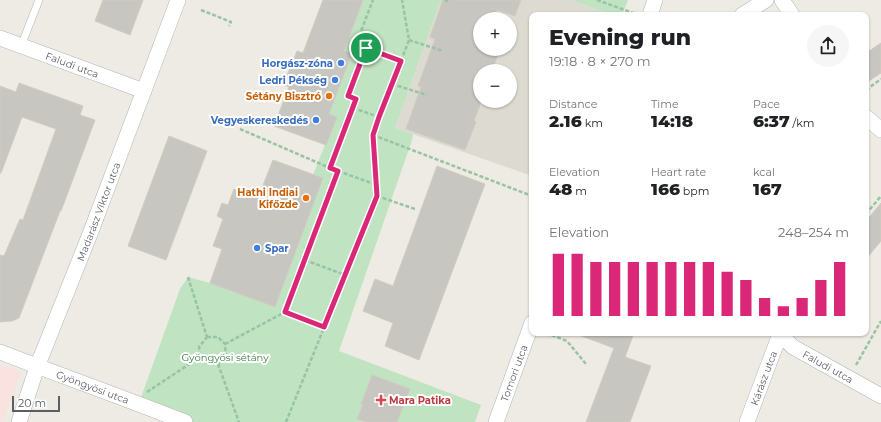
<!DOCTYPE html>
<meta charset="utf-8">
<style>
:root{--surface:#fff;--page:#f6f6f6;--text:#202124;--muted:#757577;--accent:#db2777}
body{margin:0;font-family:Montserrat,sans-serif;background:var(--page);color:var(--text);height:100vh;display:flex;flex-direction:column;font-size:15px;white-space:nowrap}
*{box-sizing:border-box;margin:0}
p{font-size:13px;color:var(--muted)}
.icon{flex:none;width:22px;height:22px;fill:none;stroke:currentColor;stroke-width:2;stroke-linecap:round;stroke-linejoin:round}
.map{position:relative;flex:1;overflow:hidden}
.sheet{position:absolute;left:529px;top:12px;width:340px;height:324px;display:flex;flex-direction:column;background:var(--surface);border-radius:8px;box-shadow:0 1px 3px #0004}
.sheet>*{flex:none}
.controls{position:absolute;left:473px;top:12px;display:grid;gap:8px}
.controls a{display:grid;place-items:center;width:44px;height:44px;border-radius:50%;background:var(--surface);box-shadow:0 1px 3px #0004;font-size:20px}
.scale{position:absolute;left:12px;bottom:10px;width:48px;box-sizing:border-box;padding-left:4px;border:2px solid #5b5e63;border-top:0;font-size:11px;line-height:14px;white-space:nowrap;color:#5b5e63;-webkit-text-stroke:3px #fff;paint-order:stroke}
.pin{position:absolute;display:grid;place-items:center;width:34px;height:34px;color:#fff;margin:-17px;border:2px solid #fff;border-radius:50%;box-shadow:0 1px 4px #0007}
.round{display:grid;place-items:center;flex:none;width:42px;height:42px;border-radius:21px;background:var(--page)}
.overview{display:flex;align-items:center;justify-content:space-between;height:68px;padding:0 20px}
h1{font-size:22px;font-weight:800;line-height:30px}
.metrics{display:grid;grid-template-columns:repeat(3,1fr);gap:6px;height:68px;padding:4px 20px}
.metrics div{display:grid;align-content:center}
.metrics b{font-size:17px;font-weight:800}
.metrics small{font-size:11px;font-weight:400}
.metrics p{font-size:11px}
.chart{height:112px;padding:8px 20px}
.chart p{display:flex;justify-content:space-between}
.chart svg{width:100%;height:72px;margin-top:4px;stroke:var(--accent);stroke-width:6}
.map>svg:first-child{display:block}
</style>
<div class="map">
<svg width="881" height="422" viewBox="0 0 881 422">
<rect width="100%" height="100%" fill="#edebe3"/>
<path fill="#dddad1" fill-rule="evenodd" d="M453,0h118l42,15h-81v161l-137,-48 45,-126zM480,19h30v30h-30zM480,71h30v30h-30z"/>
<polygon fill="#f9e2df" points="0,365 21,372 2,422 0,422"/>
<g fill="#c0e3c1">
<polygon points="363,0 453,0 451,6 440,2 395,128 413,134 412,140 339,351 481,405 475,422 185,422 139,403 180,289 188,277 210,283 275,307 311,210 313,175 336,117 329,114 351,53 344,51"/>
<polygon points="571,0 628,0 622,15 613,15"/>
</g>
<g fill="#c8c6c0" stroke="#d1ccc2">
<polygon points="103,0 143,0 130,35 95,21"/>
<polygon points="323,0 363,0 344,51 352,53 329,114 337,117 326,145 274,126 289,87 283,85 297,51 303,53"/>
<polygon points="443,0 521,0 515,16 497,10 493,19 480,19 480,49 500,49 492,71 480,71 480,105 474,121 476,122 465,150 406,129 421,87 418,86 435,39 430,37"/>
<polygon points="881,43 881,73 866,83 866,53"/>
<polygon points="19,83 83,106 80,115 95,120 61,211 60,211 19,318 12,321 0,322 0,255 4,256 20,219 23,220 56,129 22,117 1,173 0,173 0,86 16,92"/>
<polygon points="169,136 207,151 166,260 128,246"/>
<polygon points="273,160 323,178 275,307 210,283 222,249 213,246 223,219 217,216 222,203 228,205 234,189 258,198"/>
<polygon points="437,166 485,184 419,360 385,346 393,323 363,311 375,279 393,286"/>
<polygon points="881,203 881,241 866,259 866,221"/>
<polygon points="577,333 634,333 625,357 651,366 630,422 586,422 614,348 576,334"/>
<polygon points="372,375 410,389 397,422 366,422 357,419 363,405 361,404"/>
</g>
<g fill="none" stroke-linecap="round" stroke-linejoin="round">
<defs>
<polyline id="lane" points="21,46 39,0"/>
<g id="street">
<polyline points="782,0 792,15"/>
<polyline points="650,15 655,0"/>
<polyline points="742,15 766,0"/>
<path id="s1" d="M0,38l144,53"/>
<polyline points="866,117 881,130"/>
<path id="s2" d="M779,333l14,14 88,49"/>
<path id="s3" d="M0,352c62,24 124,46 185,70"/>
<path id="s4" d="M19,422l18,-55 53,-133 88,-234"/>
<path id="s5" d="M496,422l36,-99"/>
<path id="s6" d="M747,422l33,-88"/>
</g>
</defs>
<use href="#lane" stroke="#b3b5b9" stroke-width="8"/>
<use href="#street" stroke="#b3b5b9" stroke-width="16"/>
<g stroke="#9ac3a6" stroke-width="2.5" stroke-dasharray="4 2" stroke-linecap="butt">
<polyline points="445,0 447,1 447,0"/>
<polyline points="597,0 636,14"/>
<polyline points="201,10 231,22 229,26"/>
<polyline points="409,40 443,51"/>
<polyline points="366,48 401,61"/>
<polyline points="392,84 427,95"/>
<polyline points="866,90 881,79"/>
<polyline points="353,108 379,117"/>
<polyline points="240,129 330,168"/>
<polyline points="373,135 532,196"/>
<polyline points="338,171 377,185"/>
<polyline points="377,196 415,209"/>
<polyline points="866,214 881,196"/>
<polyline points="305,260 345,275"/>
<polyline points="188,277 207,337"/>
<polyline points="285,312 338,171 330,168 356,99 348,96 371,35 361,31 373,0"/>
<polyline points="285,312 323,327"/>
<polyline points="546,333 567,341 586,364"/>
<polygon points="207,337 218,337 225,344 226,356 218,364 207,363 200,357 199,347"/>
<polyline points="225,344 285,312"/>
<polyline points="218,364 239,422"/>
<polyline points="856,365 881,321"/>
<polyline points="147,392 200,357"/>
<polyline points="286,422 377,196 373,135 409,40 402,0"/>
</g>
<use href="#lane" stroke="#fff" stroke-width="7"/>
<use href="#street" stroke="#fff" stroke-width="15"/>
</g>
<g fill="none" stroke-linecap="round" stroke-linejoin="round">
<defs>
<polygon id="route" points="366,48 401,61 379,117 373,135 377,196 324,327 285,312 338,171 330,168 356,99 348,96"/>
</defs>
<use href="#route" stroke="#fff" stroke-width="8"/>
<use href="#route" stroke="#db2777" stroke-width="5"/>
</g>
<g fill="#3f7fe0" stroke="#fff" stroke-width="1.5">
<circle cx="341" cy="63" r="4"/>
<circle cx="335" cy="80" r="4"/>
<circle cx="316" cy="120" r="4"/>
<circle cx="257" cy="248" r="4"/>
</g>
<g fill="#e8710a" stroke="#fff" stroke-width="1.5">
<circle cx="329" cy="96" r="4"/>
<circle cx="306" cy="198" r="4"/>
</g>
<path fill="#e0444e" stroke="#fff" stroke-width="1.5" d="M379 394h4v4h4v4h-4v4h-4v-4h-4v-4h4z"/>
<g text-anchor="middle" stroke-width="4" stroke-linejoin="round" paint-order="stroke">
<g font-size="10" font-weight="bold" fill="#366cbe" stroke="#fff" text-anchor="end">
<text x="333" y="67">Horgász-zóna</text>
<text x="327" y="84">Ledri Pékség</text>
<text x="308" y="124">Vegyeskereskedés</text>
<text x="265" y="252" text-anchor="start">Spar</text>
</g>
<g font-size="10" fill="#5b5e63" stroke="#fff">
<text dy="4" stroke="none"><textPath href="#s1" startOffset="77">Faludi utca</textPath></text>
<text dy="4" stroke="none"><textPath href="#s4" startOffset="225">Madarász Viktor utca</textPath></text>
<text dy="4" stroke="none"><textPath href="#s2" startOffset="60">Faludi utca</textPath></text>
<text dy="4" stroke="none"><textPath href="#s5" startOffset="52">Tomori utca</textPath></text>
<text dy="4" stroke="none"><textPath href="#s6" startOffset="47">Kárász utca</textPath></text>
<text dy="4" stroke="none"><textPath href="#s3" startOffset="99">Gyöngyösi utca</textPath></text>
</g>
<g font-size="10" font-weight="bold" fill="#c56008" stroke="#fff" text-anchor="end">
<text x="321" y="100">Sétány Bisztró</text>
<text x="298" y="196">Hathi Indiai<tspan x="298" dy="12">Kifőzde</tspan></text>
</g>
<g font-size="10" fill="#3a833e" stroke="#fff">
<text x="225" y="361">Gyöngyösi sétány</text>
</g>
<g font-size="10" font-weight="bold" fill="#be3a42" stroke="#fff" text-anchor="start">
<text x="389" y="404">Mara Patika</text>
</g>
</g>
</svg>
<div class="controls">
<a>+</a>
<a>−</a>
</div>
<div class="scale">20 m</div>
<div class="pin" style="left:366px;top:48px;background:#1e9e55"><svg class="icon" aria-label="arrive" viewBox="0 0 24 24"><path d="M6 21V4h12l-3 4 3 4H6"/></svg></div>
<section class="sheet">
<div class="overview"><div><h1>Evening run</h1><p>19:18 · 8 × 270 m</p></div><a class="round"><svg class="icon" aria-label="share" viewBox="0 0 24 24"><path d="M12 15V3M7 8l5-5 5 5M5 13v7h14v-7"/></svg></a></div>
<div class="metrics">
<div><p>Distance</p><b>2.16<small> km</small></b></div>
<div><p>Time</p><b>14:18</b></div>
<div><p>Pace</p><b>6:37<small> /km</small></b></div>
</div>
<div class="metrics">
<div><p>Elevation</p><b>48<small> m</small></b></div>
<div><p>Heart rate</p><b>166<small> bpm</small></b></div>
<div><p>kcal</p><b>167</b></div>
</div>
<div class="chart"><p><span>Elevation</span>248–254 m</p>
<svg viewBox="0 0 160 44" preserveAspectRatio="none"><path d="M5 44V6M15 44V6M25 44V11M35 44V11M45 44V11M55 44V11M65 44V11M75 44V11M85 44V11M95 44V17M105 44V22M115 44V33M125 44V38M135 44V33M145 44V22M155 44V11"/></svg>
</div>
</section>
</div>
